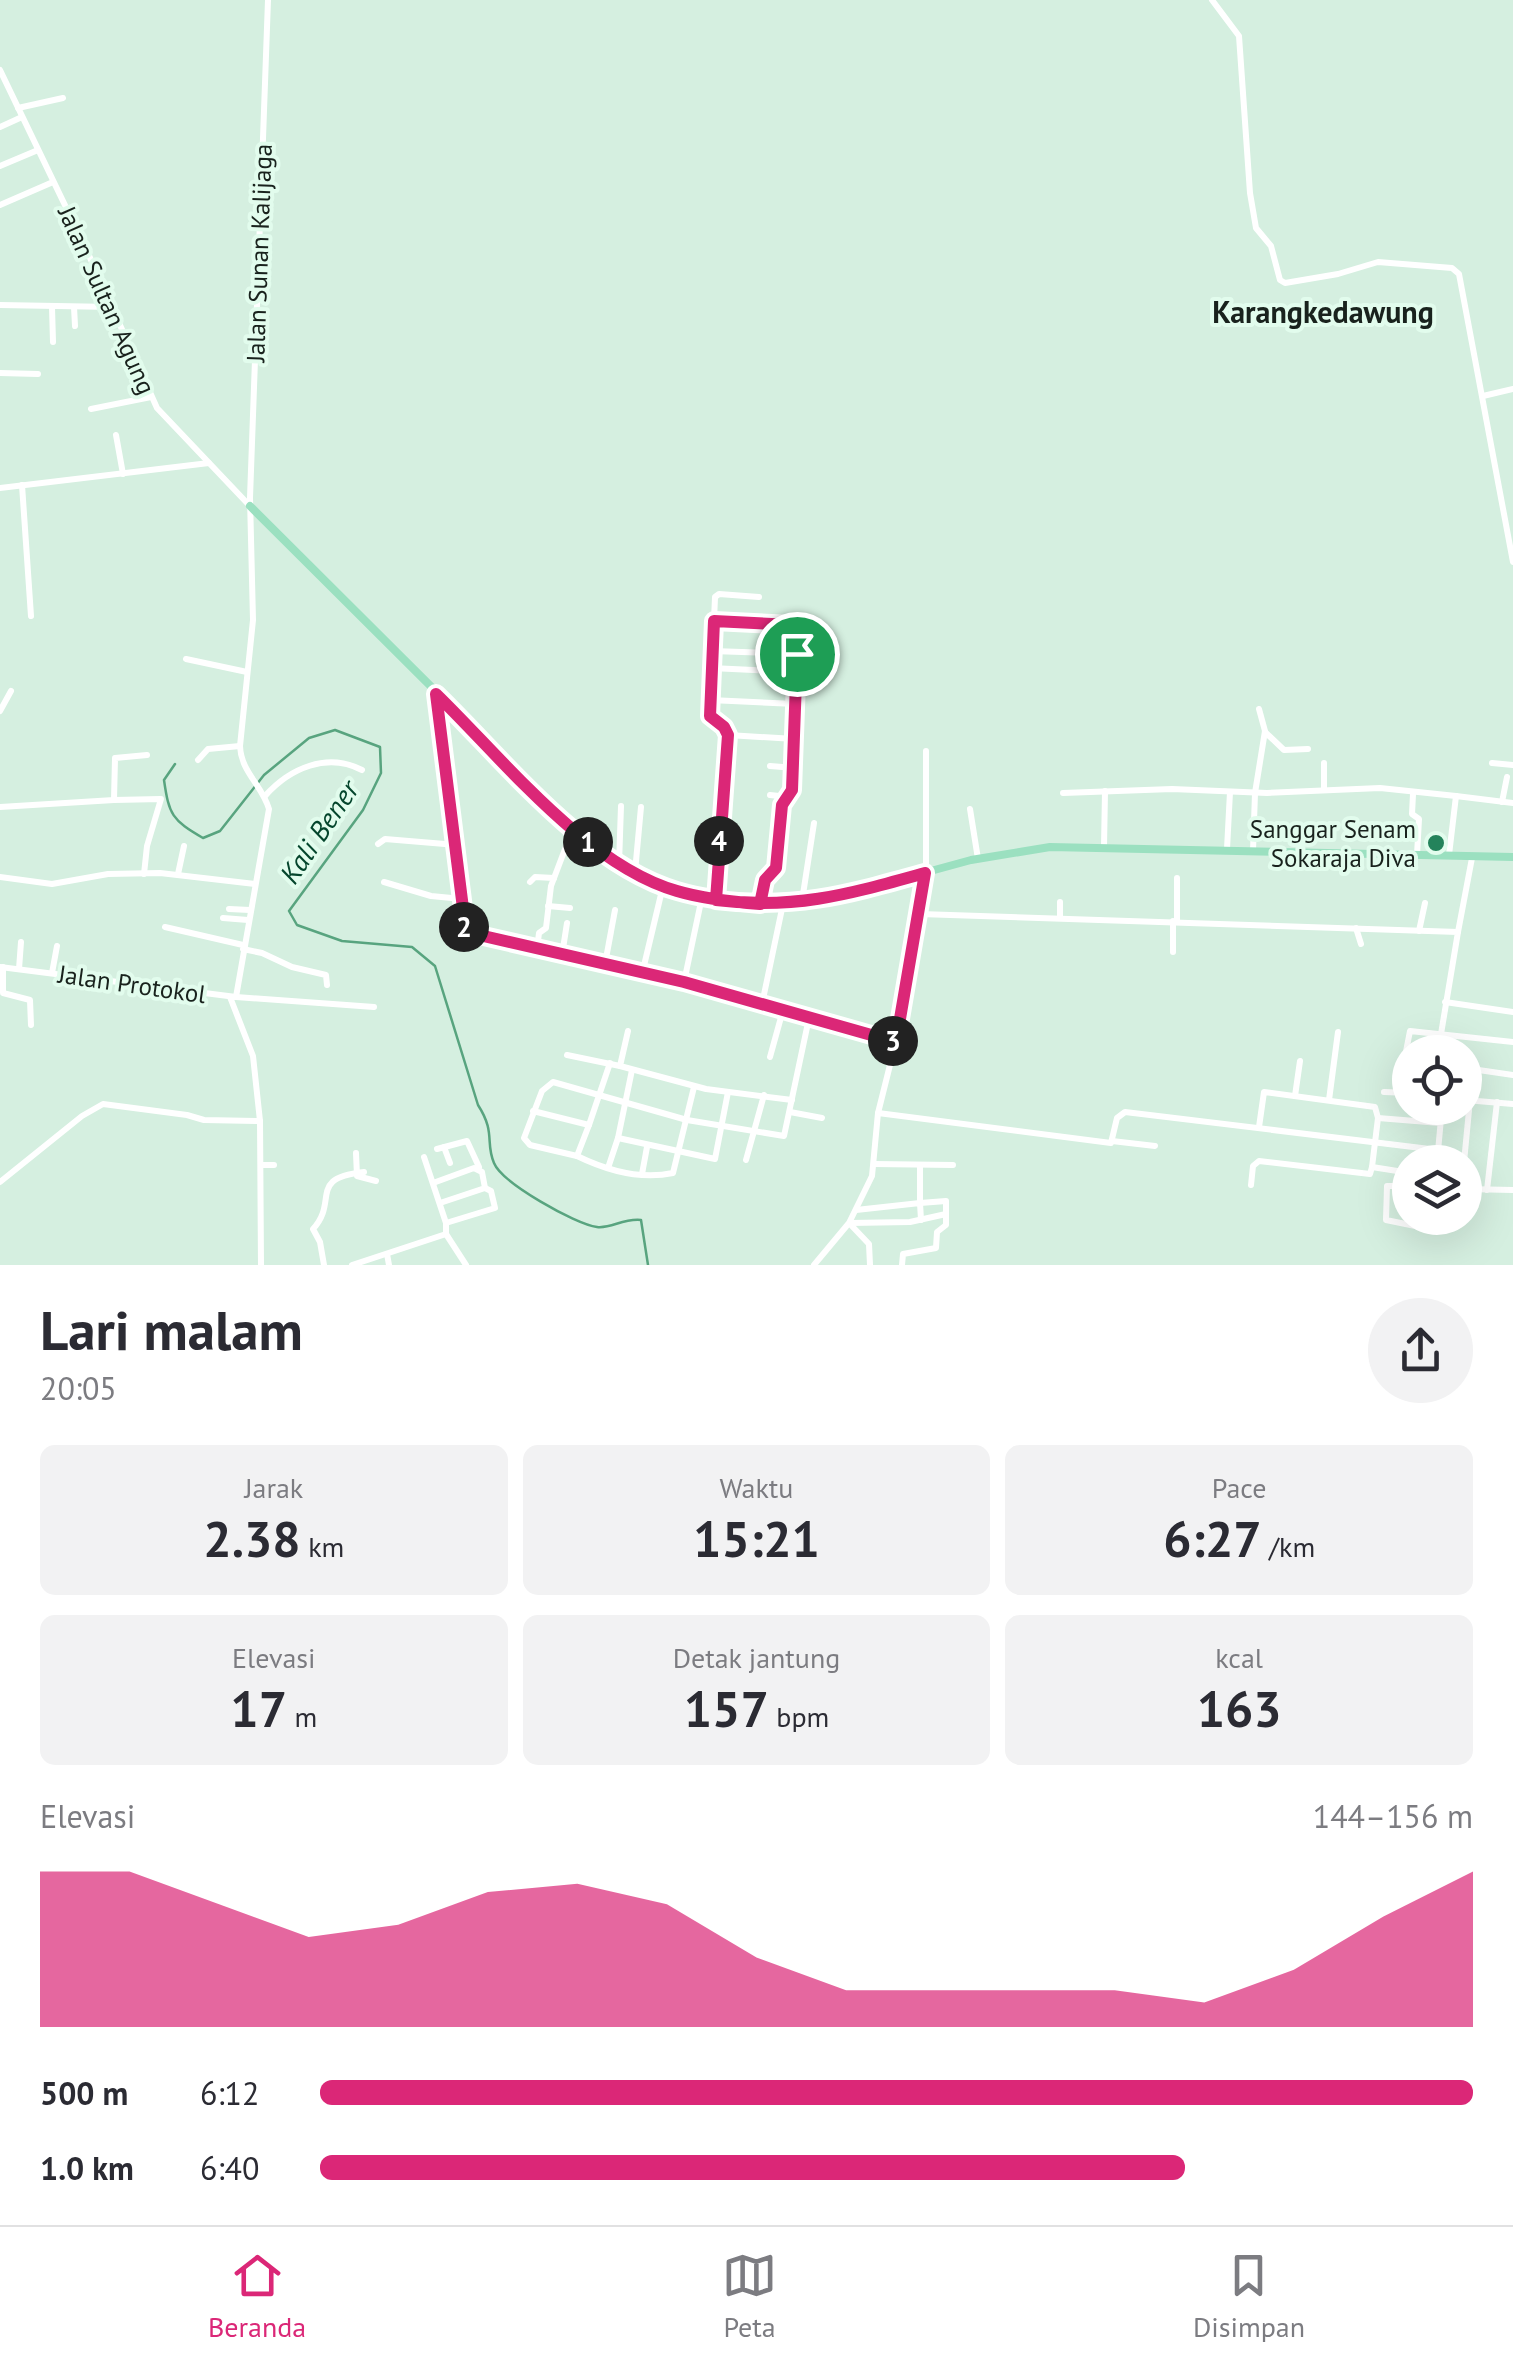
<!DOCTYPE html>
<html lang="id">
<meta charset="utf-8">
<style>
:root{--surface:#fff;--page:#f2f2f3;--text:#2b2b33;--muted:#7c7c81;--line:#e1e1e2;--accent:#db2777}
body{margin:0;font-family:"PT Sans",sans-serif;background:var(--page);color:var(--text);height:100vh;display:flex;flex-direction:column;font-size:38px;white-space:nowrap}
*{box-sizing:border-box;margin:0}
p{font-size:32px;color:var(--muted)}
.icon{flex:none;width:55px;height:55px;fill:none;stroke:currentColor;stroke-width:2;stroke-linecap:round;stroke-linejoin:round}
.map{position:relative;height:1265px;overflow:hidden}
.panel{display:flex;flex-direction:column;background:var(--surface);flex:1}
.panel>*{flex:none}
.controls{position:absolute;left:1392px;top:1035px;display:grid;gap:20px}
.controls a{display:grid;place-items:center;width:90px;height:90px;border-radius:50%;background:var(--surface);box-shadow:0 10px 40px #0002;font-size:50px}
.pin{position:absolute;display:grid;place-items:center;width:85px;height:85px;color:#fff;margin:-42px;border:5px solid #fff;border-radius:50%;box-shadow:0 2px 10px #0007}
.km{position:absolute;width:50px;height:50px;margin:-25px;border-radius:50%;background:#222;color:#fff;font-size:28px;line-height:50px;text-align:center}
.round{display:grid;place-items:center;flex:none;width:105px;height:105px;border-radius:52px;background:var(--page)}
.head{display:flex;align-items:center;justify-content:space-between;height:170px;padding:0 40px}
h1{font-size:55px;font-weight:700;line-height:75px}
.figures{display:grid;grid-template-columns:repeat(3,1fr);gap:15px;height:170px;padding:10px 40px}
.figures div{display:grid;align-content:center;border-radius:15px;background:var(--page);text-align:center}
.figures b{font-size:50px;font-weight:700}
.figures small{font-size:28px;font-weight:400}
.figures p{font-size:28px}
.chart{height:280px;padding:20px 40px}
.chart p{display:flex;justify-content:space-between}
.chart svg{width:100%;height:180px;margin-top:10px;fill:var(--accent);opacity:.7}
ul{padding:0 40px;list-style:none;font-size:32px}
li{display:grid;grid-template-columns:160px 120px 1fr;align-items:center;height:75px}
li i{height:25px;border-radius:12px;background:var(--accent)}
.tab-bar{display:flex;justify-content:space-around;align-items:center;height:140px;border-top:2px solid var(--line);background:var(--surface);font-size:28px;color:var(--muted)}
.tab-bar a{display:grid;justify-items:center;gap:5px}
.tab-bar .on{color:var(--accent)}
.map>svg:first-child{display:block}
</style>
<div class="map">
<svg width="1513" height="1265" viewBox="0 0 1513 1265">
<rect width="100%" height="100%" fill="#d5efe0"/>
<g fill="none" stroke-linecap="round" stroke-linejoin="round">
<path stroke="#58a47f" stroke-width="2.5" d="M175,764l-11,16c5,35 8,40 39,58l17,-7 44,-56 45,-37 26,-8 45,17 1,26 -18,37 -74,101 8,14 45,16 70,6 23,19 43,139c18,28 7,37 16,58 8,20 81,61 103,64 14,2 26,-9 44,-7l7,45"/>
<g stroke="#fff" stroke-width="6">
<polyline points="1212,0 1239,36 1250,193 1256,228 1271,246 1280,280 1285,283 1338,274 1378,262 1452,268 1459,274 1513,562"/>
<polyline points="0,70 87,251 157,408 249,505"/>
<polyline points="18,108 63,98"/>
<polyline points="0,127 22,117"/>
<polyline points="0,166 38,150"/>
<polyline points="0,205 53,182"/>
<polyline points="0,305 113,307"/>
<polyline points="52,307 53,342"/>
<polyline points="74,307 75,326"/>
<polyline points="0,373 38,374"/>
<polyline points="1483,396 1513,389"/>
<polyline points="91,409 151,397"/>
<polyline points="116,435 123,474"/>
<polyline points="22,485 31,616"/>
<polyline points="0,488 209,463"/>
<polyline points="713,621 791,625 796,642 793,790 782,805 775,868 765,880 760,904"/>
<polyline points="712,651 797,654"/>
<polyline points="186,659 247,672"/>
<polyline points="711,668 796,672"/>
<polyline points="437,694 464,927 468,934 684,982 896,1041"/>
<polyline points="710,700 796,704"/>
<polyline points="0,711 11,691"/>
<polyline points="1265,732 1284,750 1308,749"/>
<polyline points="728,735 795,739"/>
<polyline points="198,760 208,749 240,746"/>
<polyline points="1492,763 1513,765"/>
<polyline points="770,766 795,768"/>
<polyline points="1324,789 1324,763"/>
<polyline points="1063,793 1172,789 1267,793 1380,788 1456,796"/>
<polyline points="1413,794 1412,814 1419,819 1417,855"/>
<polyline points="770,795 788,797"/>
<path d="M265,796c25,-28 62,-44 97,-26"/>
<polyline points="114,800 161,799 147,846 144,874"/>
<polyline points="1502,802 1507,777"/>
<polyline points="0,807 114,800 115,758 147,755"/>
<polyline points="970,809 978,859"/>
<polyline points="378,844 385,839 457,845"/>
<polyline points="1104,847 1105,791"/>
<polyline points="1227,849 1230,792"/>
<polyline points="1253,851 1255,793 1265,731 1259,709"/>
<polyline points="1449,855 1456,796 1513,803"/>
<polyline points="619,864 621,806"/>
<polyline points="635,872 641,807"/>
<polyline points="178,874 184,846"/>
<polyline points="0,877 52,884 108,874 160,873 255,884"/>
<polyline points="384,882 431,896 462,899"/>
<polyline points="530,882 535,877 554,878"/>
<polyline points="716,899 728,735 710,715 715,597 719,594 759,597"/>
<polyline points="802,901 814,823"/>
<polyline points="1060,902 1060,918"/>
<polyline points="548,906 570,908"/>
<polyline points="229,909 250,910"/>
<polyline points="920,914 1458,932 1438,1052"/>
<polyline points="223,918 248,920"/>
<polyline points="1173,921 1173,952"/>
<polyline points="1177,921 1177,878"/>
<polyline points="165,927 243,945"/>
<polyline points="1356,928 1361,944"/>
<polyline points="1419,931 1425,903"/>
<polyline points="1458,932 1472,858"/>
<polyline points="243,949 262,953 292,967 326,975 327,985"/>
<polyline points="537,949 539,933 546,928 551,886 573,828"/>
<polyline points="562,955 567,923"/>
<polyline points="605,964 615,910"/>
<path d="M0,967l236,30 33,-188c-7,-24 -28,-37 -29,-63l13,-126 -3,-122 18,-498"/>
<polyline points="3,967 3,993 30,1000 31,1025"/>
<polyline points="19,969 21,942"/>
<polyline points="52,973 57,946"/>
<polyline points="642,974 663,886"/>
<polyline points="684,982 702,897"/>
<polyline points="230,997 253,1056 260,1121 261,1265"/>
<polyline points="236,997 374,1007"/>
<polyline points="1445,1002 1513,1012"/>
<polyline points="762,1004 783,904"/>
<polyline points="628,1031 620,1066 706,1089 792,1100"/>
<polyline points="567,1055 620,1066"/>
<polyline points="770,1057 783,1010"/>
<polyline points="1465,1068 1513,1075"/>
<polyline points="632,1070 618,1138 715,1159 728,1092"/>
<polyline points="1384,1092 1410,1093"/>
<polyline points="1398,1092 1410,1031 1513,1042"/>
<polyline points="1295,1096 1300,1061"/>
<polyline points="1329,1100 1338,1032"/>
<polyline points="1465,1100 1513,1104"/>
<polyline points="533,1111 589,1125 610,1063"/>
<polyline points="790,1112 822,1118"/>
<polyline points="878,1113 1111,1143 1117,1118 1125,1112 1438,1150"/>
<polyline points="1378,1118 1440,1123"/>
<polyline points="589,1125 577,1156 530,1145 524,1138 542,1091 553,1082 687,1120 784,1136 809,1018"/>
<polyline points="1259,1127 1264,1092 1375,1107 1378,1118 1372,1167"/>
<polyline points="1112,1141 1155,1146"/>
<polyline points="444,1147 450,1163"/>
<polyline points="437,1149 467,1141 479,1167"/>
<polyline points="356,1153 357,1176 376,1181"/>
<path d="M577,1156c29,14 64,24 96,17l21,-86"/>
<polyline points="424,1157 446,1223 446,1234 466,1265"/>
<polyline points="746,1160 764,1095"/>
<polyline points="1437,1162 1442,1108"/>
<polyline points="1464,1162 1470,1100"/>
<polyline points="874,1164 953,1165"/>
<polyline points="261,1165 274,1165"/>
<polyline points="608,1168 618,1138"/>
<polyline points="642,1174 647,1147"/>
<polyline points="0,1182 82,1116 103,1104 187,1115 204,1120 260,1121"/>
<polyline points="433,1183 474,1168 482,1172 485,1188 440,1203"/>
<polyline points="1251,1185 1253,1166 1259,1161 1370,1174 1372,1167 1410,1173"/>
<polyline points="1410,1186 1387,1186 1386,1220 1430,1229"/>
<polyline points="1465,1189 1513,1190"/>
<polyline points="1487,1190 1497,1102"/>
<polyline points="856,1210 920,1203 921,1220"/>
<polyline points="446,1223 495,1208 491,1191 485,1188"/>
<polyline points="850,1223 910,1222 946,1214"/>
<polyline points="850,1224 869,1244 870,1265"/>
<polyline points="387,1254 389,1265"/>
<path d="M324,1265l-4,-23 -7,-13c26,-28 -6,-51 51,-57"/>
<polyline points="352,1265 446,1234"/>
<polyline points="814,1265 849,1223 872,1176 878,1113 896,1041 920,914 926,865 926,751"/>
<polyline points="902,1265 903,1254 936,1248 937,1232 946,1225 946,1201 920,1203 920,1165"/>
</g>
<polyline stroke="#9be0c0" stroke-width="8" points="250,506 573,828 619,864 663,886 716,899 760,904 828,899 971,860 1050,847 1513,857"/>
</g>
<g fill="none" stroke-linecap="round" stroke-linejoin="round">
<defs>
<path id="route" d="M797,654l-5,136 -10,15 -6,63 -11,12 -5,24c-28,-2 -56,-5 -83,-13 -91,-26 -174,-132 -241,-197l30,238 218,50 212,60 29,-169c-76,21 -129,37 -209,27l12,-165 -4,-8 -14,-11 4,-95 77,4 6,29"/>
</defs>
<use href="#route" stroke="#fff" stroke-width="20"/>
<use href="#route" stroke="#db2777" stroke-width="12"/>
</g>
<circle fill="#24835b" stroke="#e2fced" stroke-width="4" cx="1436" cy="843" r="10"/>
<g text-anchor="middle" stroke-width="8" stroke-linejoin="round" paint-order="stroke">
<g font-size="25" fill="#19221d" stroke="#e2fced">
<text transform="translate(259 253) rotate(-88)" y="9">Jalan Sunan Kalijaga</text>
<text transform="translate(107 300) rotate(66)" y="9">Jalan Sultan Agung</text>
<text transform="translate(132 984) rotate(8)" y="9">Jalan Protokol</text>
</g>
<g font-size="25" fill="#19221d" stroke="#e2fced" text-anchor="end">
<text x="1416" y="838">Sanggar Senam<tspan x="1416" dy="29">Sokaraja Diva</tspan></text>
</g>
<g font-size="28" font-style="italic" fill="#05462d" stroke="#e2fced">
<text transform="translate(319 832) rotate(-56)" y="10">Kali Bener</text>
</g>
<g font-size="30" font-weight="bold" fill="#19221d" stroke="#e2fced">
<text x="1323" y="323">Karangkedawung</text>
</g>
</g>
</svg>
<div class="controls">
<a><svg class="icon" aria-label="locate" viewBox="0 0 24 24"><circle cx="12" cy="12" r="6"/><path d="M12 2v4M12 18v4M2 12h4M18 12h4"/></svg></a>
<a><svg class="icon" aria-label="layers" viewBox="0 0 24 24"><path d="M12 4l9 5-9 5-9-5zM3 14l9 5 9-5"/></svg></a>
</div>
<div class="pin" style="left:797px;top:654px;background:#1e9e55"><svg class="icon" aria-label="arrive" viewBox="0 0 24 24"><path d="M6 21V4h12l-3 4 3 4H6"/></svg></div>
<b class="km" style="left:588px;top:842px">1</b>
<b class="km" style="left:464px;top:927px">2</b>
<b class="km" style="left:893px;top:1041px">3</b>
<b class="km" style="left:719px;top:841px">4</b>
</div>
<section class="panel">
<div class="head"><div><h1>Lari malam</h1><p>20:05</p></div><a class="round"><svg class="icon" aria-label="share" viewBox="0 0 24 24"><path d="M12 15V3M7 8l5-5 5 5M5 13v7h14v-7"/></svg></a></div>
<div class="figures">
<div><p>Jarak</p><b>2.38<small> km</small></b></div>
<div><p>Waktu</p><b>15:21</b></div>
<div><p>Pace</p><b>6:27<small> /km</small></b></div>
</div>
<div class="figures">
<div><p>Elevasi</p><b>17<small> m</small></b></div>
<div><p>Detak jantung</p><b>157<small> bpm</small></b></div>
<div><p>kcal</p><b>163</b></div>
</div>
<div class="chart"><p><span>Elevasi</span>144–156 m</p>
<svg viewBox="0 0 160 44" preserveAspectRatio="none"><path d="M0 44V6L10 6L20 14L30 22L40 19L50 11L60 9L70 14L80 27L90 35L100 35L110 35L120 35L130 38L140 30L150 17L160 6V44z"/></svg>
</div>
<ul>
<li><b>500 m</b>6:12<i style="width:100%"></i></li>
<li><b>1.0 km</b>6:40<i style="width:75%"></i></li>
</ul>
</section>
<nav class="tab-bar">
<a class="on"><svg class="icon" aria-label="home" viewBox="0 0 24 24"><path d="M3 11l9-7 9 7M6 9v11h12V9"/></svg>Beranda</a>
<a><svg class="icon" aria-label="map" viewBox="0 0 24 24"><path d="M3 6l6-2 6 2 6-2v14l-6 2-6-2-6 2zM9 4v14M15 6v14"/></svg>Peta</a>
<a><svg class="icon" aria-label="saved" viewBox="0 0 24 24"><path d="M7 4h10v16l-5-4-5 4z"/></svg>Disimpan</a>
</nav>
